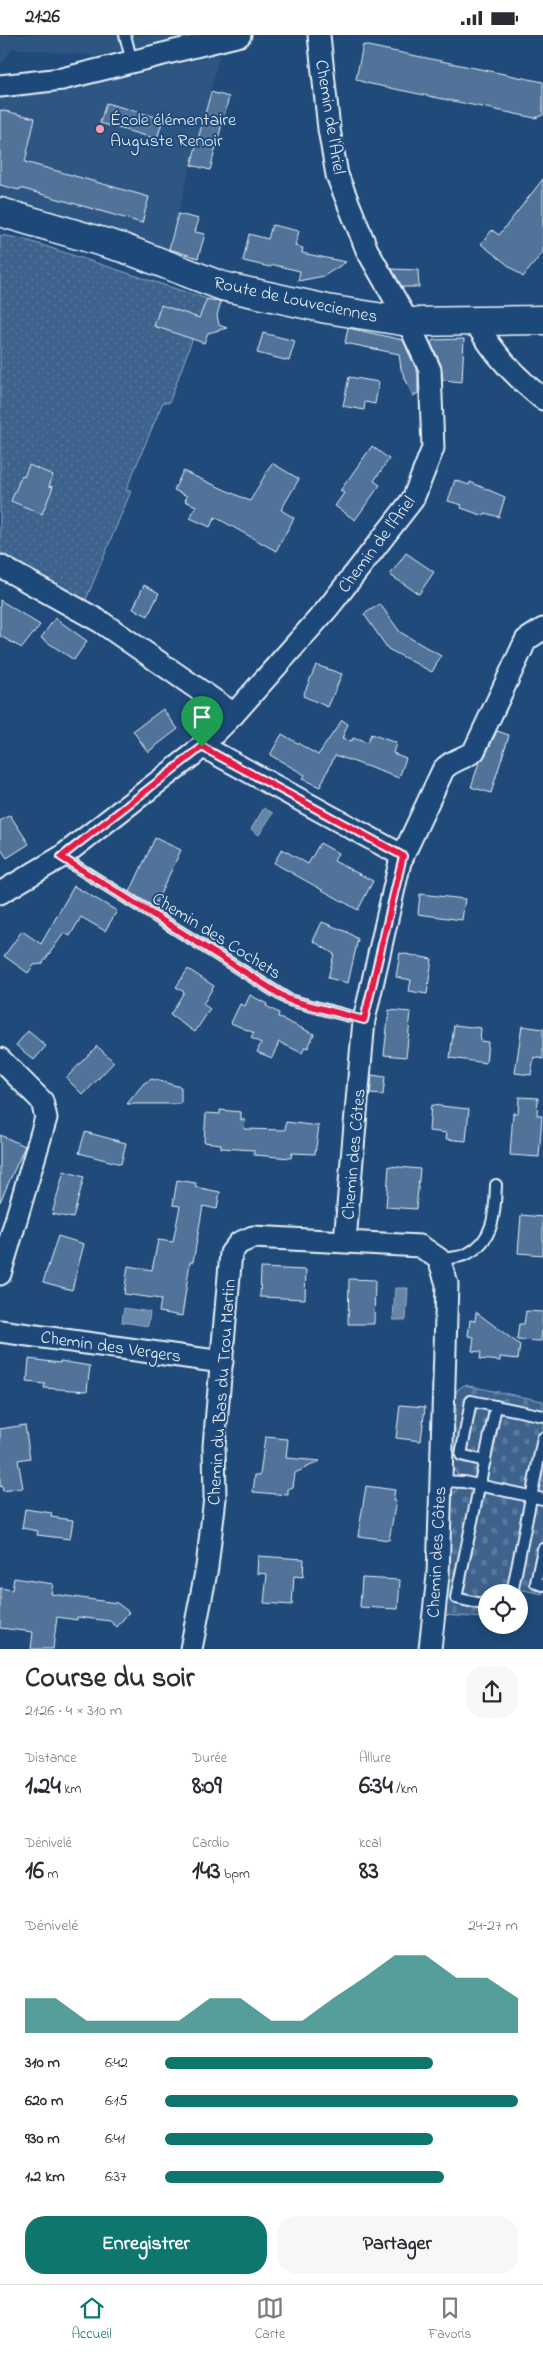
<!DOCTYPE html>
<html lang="fr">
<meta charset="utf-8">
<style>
:root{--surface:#fff;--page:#f7f7f7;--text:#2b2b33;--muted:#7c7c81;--line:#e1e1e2;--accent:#0f766e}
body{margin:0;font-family:"Indie Flower",sans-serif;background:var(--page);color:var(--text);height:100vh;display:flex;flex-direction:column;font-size:19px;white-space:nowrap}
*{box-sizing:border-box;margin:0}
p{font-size:16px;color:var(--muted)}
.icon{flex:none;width:28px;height:28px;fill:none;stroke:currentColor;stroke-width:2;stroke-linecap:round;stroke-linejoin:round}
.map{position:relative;height:1614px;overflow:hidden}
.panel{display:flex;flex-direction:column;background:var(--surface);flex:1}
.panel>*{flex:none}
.fabs{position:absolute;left:478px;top:1549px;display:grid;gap:10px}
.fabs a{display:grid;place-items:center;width:50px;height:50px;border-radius:50%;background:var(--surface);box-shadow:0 2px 12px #0003;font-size:25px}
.pin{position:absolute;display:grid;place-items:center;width:42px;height:42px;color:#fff;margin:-51px -21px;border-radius:50% 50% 50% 0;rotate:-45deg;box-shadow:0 0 5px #0007}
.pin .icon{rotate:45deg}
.round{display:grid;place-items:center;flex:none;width:52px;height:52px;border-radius:20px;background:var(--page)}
.summary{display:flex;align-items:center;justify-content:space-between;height:85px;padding:0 25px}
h1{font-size:28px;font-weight:700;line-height:38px}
.stats{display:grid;grid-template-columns:repeat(3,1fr);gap:8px;height:85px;padding:5px 25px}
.stats div{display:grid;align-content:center}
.stats b{font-size:25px;font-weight:700}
.stats small{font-size:14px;font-weight:400}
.stats p{font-size:14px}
.chart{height:140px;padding:10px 25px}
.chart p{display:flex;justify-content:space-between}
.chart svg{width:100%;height:90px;margin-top:5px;fill:var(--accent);opacity:.7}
.action{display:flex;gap:10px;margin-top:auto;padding:10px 25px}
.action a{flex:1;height:58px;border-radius:20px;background:var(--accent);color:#fff;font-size:20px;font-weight:700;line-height:58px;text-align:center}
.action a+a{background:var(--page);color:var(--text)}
ul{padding:0 25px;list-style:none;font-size:16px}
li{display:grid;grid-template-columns:80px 60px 1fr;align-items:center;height:38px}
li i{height:12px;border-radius:6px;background:var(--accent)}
.status{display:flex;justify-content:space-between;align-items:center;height:35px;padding:0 25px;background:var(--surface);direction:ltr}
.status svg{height:14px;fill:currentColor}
.dock{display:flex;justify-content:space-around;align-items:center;height:70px;border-top:1px solid var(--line);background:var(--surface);font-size:14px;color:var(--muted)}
.dock a{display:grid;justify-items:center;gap:2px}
.dock .on{color:var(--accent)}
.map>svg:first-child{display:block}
</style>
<div class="status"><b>21:26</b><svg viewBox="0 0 49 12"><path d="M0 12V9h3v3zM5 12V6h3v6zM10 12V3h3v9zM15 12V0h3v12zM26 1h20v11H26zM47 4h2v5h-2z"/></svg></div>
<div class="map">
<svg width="543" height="1614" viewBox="0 0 543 1614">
<defs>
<pattern id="grass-dots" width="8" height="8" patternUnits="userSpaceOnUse" patternTransform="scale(1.25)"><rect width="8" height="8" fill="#3c628c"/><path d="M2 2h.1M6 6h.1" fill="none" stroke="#58799d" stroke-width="1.8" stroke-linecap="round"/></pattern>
<pattern id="cemetery-stones" width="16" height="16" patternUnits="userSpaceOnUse" patternTransform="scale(1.25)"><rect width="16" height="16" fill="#3c628c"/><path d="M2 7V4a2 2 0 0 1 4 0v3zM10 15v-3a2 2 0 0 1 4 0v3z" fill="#58799d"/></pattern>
</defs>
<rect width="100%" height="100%" fill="#1f4a7a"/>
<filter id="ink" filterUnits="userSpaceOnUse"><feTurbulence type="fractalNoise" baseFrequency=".02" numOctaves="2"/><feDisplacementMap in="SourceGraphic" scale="10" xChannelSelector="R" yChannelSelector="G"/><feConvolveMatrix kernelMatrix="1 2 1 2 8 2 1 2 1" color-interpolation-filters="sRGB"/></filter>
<g filter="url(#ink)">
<g fill="#2e5683">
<polygon points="0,0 176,0 176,3 96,21 12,13 1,30"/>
<polygon points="220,19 169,214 0,162 0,57 33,58 136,40"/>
</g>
<polygon fill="url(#grass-dots)" stroke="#92aac2" points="0,200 23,204 207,264 169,368 163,367 126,455 131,456 85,567 0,517"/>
<polygon fill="url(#cemetery-stones)" stroke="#92aac2" points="464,1350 543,1366 543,1559 518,1554 517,1557 486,1558 486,1583 443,1580 451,1460 464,1447 451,1432 453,1358"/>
<g fill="#6685a7" stroke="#9ab0c7">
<polygon points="264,773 273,778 259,800 251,794"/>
<polygon points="395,1253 408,1253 406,1285 393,1285"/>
<polygon points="124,1273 150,1277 148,1291 122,1287"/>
</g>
<g fill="#517399" stroke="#e8f1f8">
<polygon points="363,10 543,47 543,80 535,83 366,48 356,44"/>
<polygon points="211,57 229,62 210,135 191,130"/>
<polygon points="106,68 163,84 157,104 100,88"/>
<polygon points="0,75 35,83 25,127 149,162 142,188 20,153 19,155 0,150"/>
<polygon points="543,144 543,217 523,242 481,209 492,195 499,200"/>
<polygon points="178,179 199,184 195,197 205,199 198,223 169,214"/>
<polygon points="272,190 299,196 295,211 303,213 302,218 346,227 324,241 298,246 300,236 274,230 270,232 243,226 249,199 268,204"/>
<polygon points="392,234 418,235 419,252 402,252"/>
<polygon points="207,264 221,267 217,280 219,290 227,293 208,298 204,308 154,291 161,270 199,283"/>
<polygon points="348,293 403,305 418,338 418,358 413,361 401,334 399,319 345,308"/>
<polygon points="263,298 295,306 289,326 257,318"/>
<polygon points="464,304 462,347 443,345 441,330 431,308 433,305"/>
<polygon points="349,342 379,347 375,369 365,367 364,375 343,371"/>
<polygon points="372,411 389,424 374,446 380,450 355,485 335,471 344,458 340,456"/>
<polygon points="272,428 299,444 281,475 294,483 276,516 215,482 210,492 190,483 196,471 185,466 187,461 174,455 183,436 250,466"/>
<polygon points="29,430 53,440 49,451 53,452 42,479 11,466 22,440 24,442"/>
<polygon points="455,445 469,450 470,447 505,462 499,482 485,478 484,481 461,473 462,470 448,466"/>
<polygon points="406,518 434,537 419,559 390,540"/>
<polygon points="144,550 159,558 148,581 133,574"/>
<polygon points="0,565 40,590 22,613 0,601"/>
<polygon points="380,569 400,597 441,621 432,637 388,614 364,579"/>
<polygon points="55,583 87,606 74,625 41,603"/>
<polygon points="316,630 342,639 328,672 303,661"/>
<polygon points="163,674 178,694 148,717 133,696"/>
<polygon points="342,685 348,689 342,704 351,707 353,703 367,708 371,699 396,708 393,718 406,723 399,743 335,720 320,752 302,744 305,740 270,720 282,699 318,720"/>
<polygon points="497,696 509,700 491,758 471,752 479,728 485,721"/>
<polygon points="10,780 29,809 7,823 0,813 0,786"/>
<polygon points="155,803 181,815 154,872 130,857"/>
<polygon points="320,808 338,818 334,826 373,846 358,875 274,828 282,814 308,829"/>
<polygon points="74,851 117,876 105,896 81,882 70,901 64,898 42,929 34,930 28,938 4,921 22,896 41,909"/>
<polygon points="420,859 465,864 462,885 418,879"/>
<polygon points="322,887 347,897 358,904 348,948 328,943 334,919 313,906"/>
<polygon points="400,918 432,924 427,959 409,956 411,945 396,942"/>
<polygon points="188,934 214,951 203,969 210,974 195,997 170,980 184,957 176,952"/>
<polygon points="250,960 267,969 266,971 279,978 278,982 314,999 308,1013 305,1012 302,1018 279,1007 272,1023 257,1017 261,1008 251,1003 254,998 231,988 240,969 245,971"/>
<polygon points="389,975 411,977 406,1022 384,1020"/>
<polygon points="454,990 481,993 480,1006 488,1007 486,1028 450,1023"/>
<polygon points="522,991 543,994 543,1024 534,1022 531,1040 515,1038"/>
<polygon points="28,996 46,1011 34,1025 16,1010"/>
<polygon points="97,1011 114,1027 83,1060 66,1043"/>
<polygon points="372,1040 385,1042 383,1060 370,1059"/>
<polygon points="152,1044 181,1052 181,1069 127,1069 144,1048"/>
<polygon points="519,1062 538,1063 537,1080 542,1081 539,1122 510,1120 513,1078 518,1078"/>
<polygon points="431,1070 469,1074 466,1106 446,1104 447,1098 429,1096"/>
<polygon points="220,1075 241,1077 241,1085 245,1085 244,1094 285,1095 286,1087 319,1091 315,1119 292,1118 291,1123 254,1120 254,1115 221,1113 221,1109 204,1107 206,1078 220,1079"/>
<polygon points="85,1097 126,1108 121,1129 79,1118"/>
<polygon points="0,1100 25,1111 0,1167"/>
<polygon points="389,1131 420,1134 416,1174 386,1172"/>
<polygon points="64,1136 84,1142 73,1183 52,1179"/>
<polygon points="177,1145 196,1148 195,1152 220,1157 217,1174 203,1171 193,1227 190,1227 182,1281 159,1277 161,1264 124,1259 128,1231 152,1235 158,1205 173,1207 180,1171 173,1170"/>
<polygon points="521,1180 543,1182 543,1220 518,1218"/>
<polygon points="58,1201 84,1209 72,1255 43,1247"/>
<polygon points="261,1233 306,1235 305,1264 260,1262"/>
<polygon points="349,1244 375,1245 374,1289 348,1289"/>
<polygon points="526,1276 543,1277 541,1306 517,1305 519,1289 524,1289"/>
<polygon points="476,1277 520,1310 518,1324 500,1322 500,1326 480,1324 481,1317 472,1316 474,1302 468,1301 470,1285 475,1286"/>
<polygon points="29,1324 60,1328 60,1326 90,1331 87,1356 44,1353 45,1349 27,1347"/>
<polygon points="400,1370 425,1372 421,1406 396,1403"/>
<polygon points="25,1390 30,1423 18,1425 23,1453 3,1456 2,1451 0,1452 0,1394"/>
<polygon points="265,1402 288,1404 286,1423 320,1426 295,1438 293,1452 288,1454 288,1460 253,1457 255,1440 260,1440"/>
<polygon points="366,1451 395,1455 393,1466 396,1466 389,1505 358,1501"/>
<polygon points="25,1474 52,1478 51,1482 73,1485 70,1504 37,1500 38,1496 22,1493"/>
<polygon points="258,1521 304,1524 303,1542 294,1541 292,1570 264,1568 267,1539 257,1538"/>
<polygon points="14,1543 53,1549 51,1559 117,1568 129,1577 117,1592 110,1586 77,1582 77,1585 57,1582 53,1614 31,1614 33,1597 0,1593 0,1553 12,1555"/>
<polygon points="362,1543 400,1545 398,1574 360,1572"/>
</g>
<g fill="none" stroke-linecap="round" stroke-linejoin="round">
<defs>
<g id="lane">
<polyline points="125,0 132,27"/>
<polyline points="61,822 289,965 364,985"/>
<path d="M439,1224c9,-1 20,-1 28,-5 28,-14 28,-43 29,-69"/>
<polyline points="485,1426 461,1420 471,1366 543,1381"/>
<polyline points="440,1446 464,1447 543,1464"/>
<polyline points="543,1514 536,1548 543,1550"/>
<polyline points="512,1558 543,1403"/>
<polyline points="486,1570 456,1563 496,1371"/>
</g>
<g id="street">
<polyline points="0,51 62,44 240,0"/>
<path d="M474,285c18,32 40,56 69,79"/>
<polyline points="0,531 101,587 234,679"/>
<polyline points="202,711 403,821"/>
<polyline points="0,858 61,822 194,719 234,679 328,573 413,464 433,413 430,335 408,287 367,215 337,140 329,94 319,0"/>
<polyline points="0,1024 42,1066 46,1083 0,1239"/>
<path d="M345,1206l19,-221 36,-158 43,-92c8,-10 21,-11 31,-19l52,-111 17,-11"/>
<polyline points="0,1296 222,1327"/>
<polyline points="191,1614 207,1532 215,1463 214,1411 231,1218 239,1208 253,1202 420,1211 439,1224 447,1249 438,1541 430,1614"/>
</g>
<polyline id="secondary" points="0,177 123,213 222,251 327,274 408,287 543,285"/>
</defs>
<use href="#lane" stroke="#e8f1f8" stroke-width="14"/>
<use href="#street" stroke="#e8f1f8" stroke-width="25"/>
<use href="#secondary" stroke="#e8f1f8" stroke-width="31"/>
<use href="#lane" stroke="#1f4a7a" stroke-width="10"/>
<use href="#street" stroke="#1f4a7a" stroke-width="21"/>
<use href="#secondary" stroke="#1f4a7a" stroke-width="28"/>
</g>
</g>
<g fill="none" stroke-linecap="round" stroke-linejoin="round" filter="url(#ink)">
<defs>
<polygon id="route" points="202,712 403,821 364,985 289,965 61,822"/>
</defs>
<use href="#route" stroke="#fff" stroke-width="10"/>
<use href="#route" stroke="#e11d48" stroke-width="6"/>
</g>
<circle fill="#ff9aa2" stroke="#1f4a7a" stroke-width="2" cx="100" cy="94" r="5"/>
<g text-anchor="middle" stroke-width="4" stroke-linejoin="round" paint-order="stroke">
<g font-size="18" fill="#e8f1f8" stroke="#1f4a7a">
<text transform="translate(331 82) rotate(81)" y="6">Chemin de l'Ariel</text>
<text transform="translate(296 264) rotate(12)" y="6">Route de Louveciennes</text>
<text transform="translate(376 509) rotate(-53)" y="6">Chemin de l'Ariel</text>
<text transform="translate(217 900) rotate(32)" y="6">Chemin des Cochets</text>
<text transform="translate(353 1119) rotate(-85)" y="6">Chemin des Côtes</text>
<text transform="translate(111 1311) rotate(8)" y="6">Chemin des Vergers</text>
<text transform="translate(221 1357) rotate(-86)" y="6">Chemin du Bas du Trou Martin</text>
<text transform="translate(436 1517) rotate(-87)" y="6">Chemin des Côtes</text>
</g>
<g font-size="18" fill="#e8f1f8" stroke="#1f4a7a" text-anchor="start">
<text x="110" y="90">École élémentaire<tspan x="110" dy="21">Auguste Renoir</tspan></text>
</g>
</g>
</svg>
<div class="fabs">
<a><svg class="icon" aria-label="locate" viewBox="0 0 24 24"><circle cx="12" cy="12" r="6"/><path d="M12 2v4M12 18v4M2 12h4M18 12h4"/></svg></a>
</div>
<div class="pin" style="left:202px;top:712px;background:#1e9e55"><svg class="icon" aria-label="arrive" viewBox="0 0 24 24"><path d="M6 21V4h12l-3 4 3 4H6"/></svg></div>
</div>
<section class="panel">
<div class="summary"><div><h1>Course du soir</h1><p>21:26 · 4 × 310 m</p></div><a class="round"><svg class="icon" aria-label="share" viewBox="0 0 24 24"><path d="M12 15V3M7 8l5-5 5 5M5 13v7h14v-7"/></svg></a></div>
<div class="stats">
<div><p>Distance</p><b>1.24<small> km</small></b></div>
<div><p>Durée</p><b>8:09</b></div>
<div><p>Allure</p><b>6:34<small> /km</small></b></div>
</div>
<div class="stats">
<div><p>Dénivelé</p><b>16<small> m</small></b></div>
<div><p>Cardio</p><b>143<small> bpm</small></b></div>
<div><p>kcal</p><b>83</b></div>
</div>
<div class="chart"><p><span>Dénivelé</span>24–27 m</p>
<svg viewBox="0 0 160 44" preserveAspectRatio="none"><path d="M0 44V27L10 27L20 38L30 38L40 38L50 38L60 27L70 27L80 38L90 38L100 27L110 17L120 6L130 6L140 17L150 17L160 27V44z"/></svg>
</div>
<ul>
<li><b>310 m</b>6:42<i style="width:76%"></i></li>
<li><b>620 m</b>6:15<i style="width:100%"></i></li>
<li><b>930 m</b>6:41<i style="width:76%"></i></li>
<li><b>1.2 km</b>6:37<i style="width:79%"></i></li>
</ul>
<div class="action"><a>Enregistrer</a><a>Partager</a></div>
</section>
<nav class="dock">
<a class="on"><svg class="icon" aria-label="home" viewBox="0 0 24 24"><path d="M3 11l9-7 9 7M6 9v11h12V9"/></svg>Accueil</a>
<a><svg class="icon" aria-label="map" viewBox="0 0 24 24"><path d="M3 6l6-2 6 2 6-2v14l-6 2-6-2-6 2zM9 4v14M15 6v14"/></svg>Carte</a>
<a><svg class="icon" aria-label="saved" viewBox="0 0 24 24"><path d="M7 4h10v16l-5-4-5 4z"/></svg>Favoris</a>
</nav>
